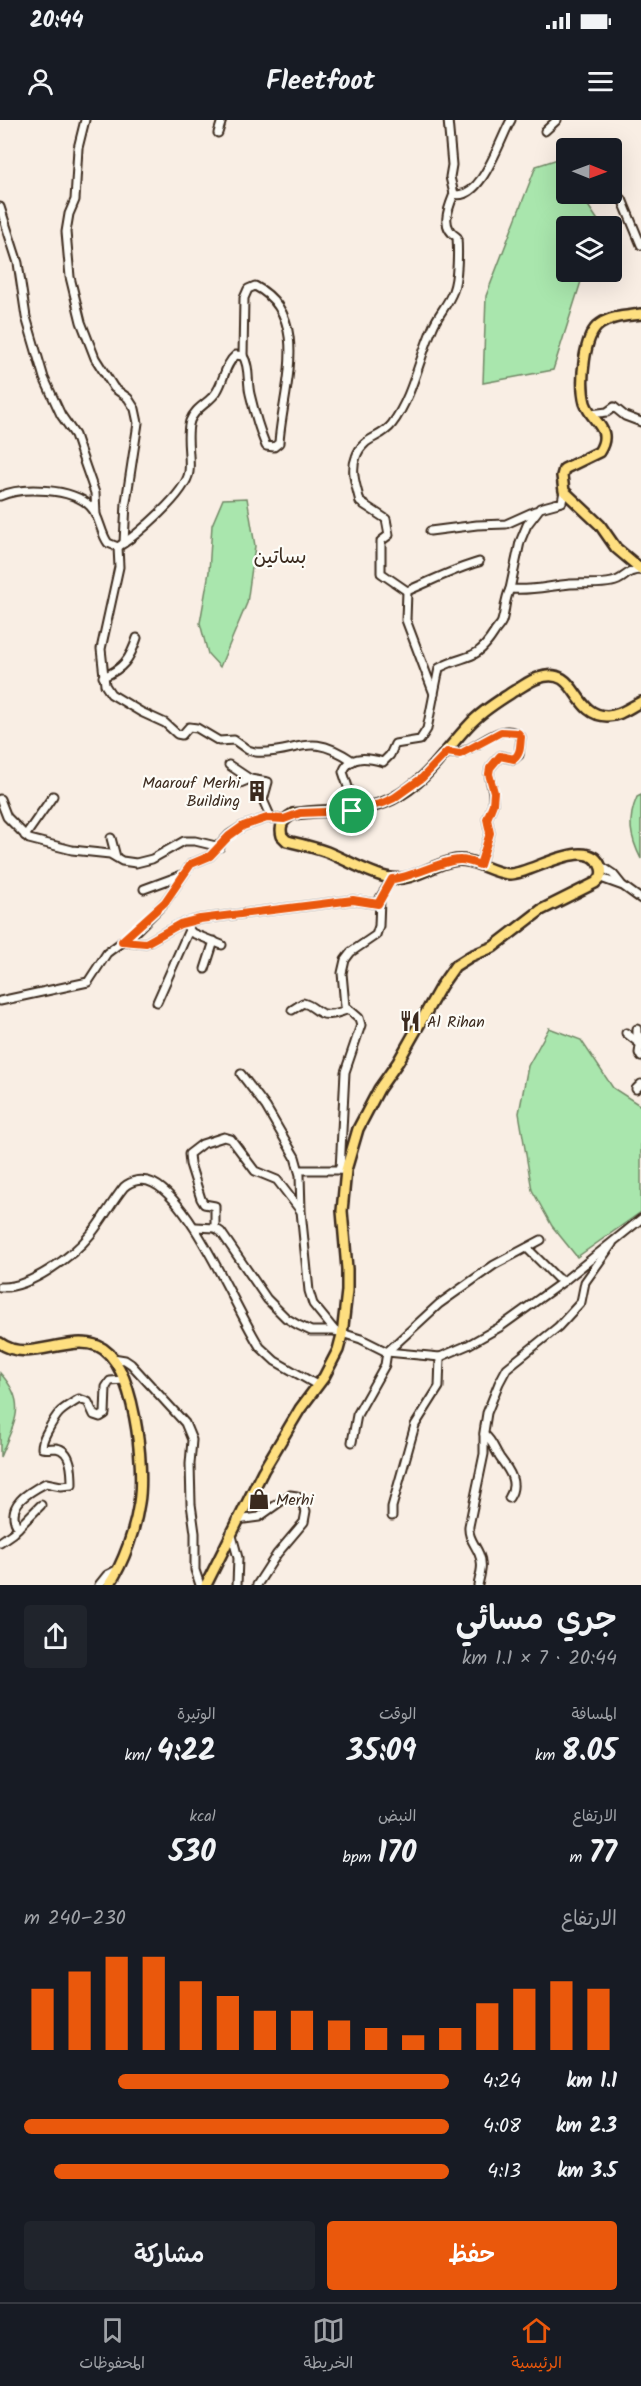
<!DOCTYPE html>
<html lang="ar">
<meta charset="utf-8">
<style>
:root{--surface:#171b24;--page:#20242c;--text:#f1f3f6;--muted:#9ea1a6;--line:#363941;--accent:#ea580c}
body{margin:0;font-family:Kalam,"Playpen Sans Arabic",sans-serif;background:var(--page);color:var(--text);direction:rtl;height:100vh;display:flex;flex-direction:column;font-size:22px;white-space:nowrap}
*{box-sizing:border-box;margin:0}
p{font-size:20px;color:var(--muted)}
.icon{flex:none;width:33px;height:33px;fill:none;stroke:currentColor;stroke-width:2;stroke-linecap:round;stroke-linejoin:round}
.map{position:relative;height:1465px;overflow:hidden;direction:ltr}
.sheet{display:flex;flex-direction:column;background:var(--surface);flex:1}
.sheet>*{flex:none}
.needle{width:39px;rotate:91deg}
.tools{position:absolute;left:556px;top:18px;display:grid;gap:12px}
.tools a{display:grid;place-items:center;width:66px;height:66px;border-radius:6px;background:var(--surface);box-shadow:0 6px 24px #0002;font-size:30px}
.pin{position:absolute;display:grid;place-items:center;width:51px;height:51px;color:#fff;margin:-26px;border:3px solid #fff;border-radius:50%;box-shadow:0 2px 6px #0007}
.round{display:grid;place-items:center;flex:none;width:63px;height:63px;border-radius:6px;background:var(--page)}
.head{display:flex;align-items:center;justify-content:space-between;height:102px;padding:0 24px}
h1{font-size:33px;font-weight:600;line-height:45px}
.stats{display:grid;grid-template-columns:repeat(3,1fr);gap:9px;height:102px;padding:6px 24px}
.stats div{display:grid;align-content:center}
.stats b{font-size:30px;font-weight:600}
.stats small{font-size:16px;font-weight:400}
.stats p{font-size:16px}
.chart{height:168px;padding:12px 24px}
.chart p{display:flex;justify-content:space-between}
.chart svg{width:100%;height:108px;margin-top:6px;stroke:var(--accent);stroke-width:6}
.button{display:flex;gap:12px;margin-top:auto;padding:12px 24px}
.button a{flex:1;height:69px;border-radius:6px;background:var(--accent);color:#fff;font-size:24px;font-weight:600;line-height:69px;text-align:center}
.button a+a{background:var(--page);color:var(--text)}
ul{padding:0 24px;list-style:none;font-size:20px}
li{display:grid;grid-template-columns:96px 72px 1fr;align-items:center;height:45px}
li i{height:15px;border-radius:8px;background:var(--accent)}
.status{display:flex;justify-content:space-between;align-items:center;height:42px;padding:0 30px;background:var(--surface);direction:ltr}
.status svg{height:16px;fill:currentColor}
header{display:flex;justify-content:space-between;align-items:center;height:78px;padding:0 24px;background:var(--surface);font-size:27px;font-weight:600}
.tabs{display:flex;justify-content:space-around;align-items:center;height:84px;border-top:2px solid var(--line);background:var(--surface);font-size:16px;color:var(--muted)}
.tabs a{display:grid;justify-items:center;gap:3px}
.tabs .on{color:var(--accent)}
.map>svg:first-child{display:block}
</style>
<div class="status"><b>20:44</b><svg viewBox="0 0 49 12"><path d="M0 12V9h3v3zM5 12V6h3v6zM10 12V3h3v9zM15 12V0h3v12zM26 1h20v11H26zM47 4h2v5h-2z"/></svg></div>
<header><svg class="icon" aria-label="menu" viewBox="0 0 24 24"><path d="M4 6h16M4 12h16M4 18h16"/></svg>Fleetfoot<svg class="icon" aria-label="person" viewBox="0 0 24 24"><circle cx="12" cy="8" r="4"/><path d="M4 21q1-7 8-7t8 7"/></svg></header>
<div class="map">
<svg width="641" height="1465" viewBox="0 0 641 1465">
<rect width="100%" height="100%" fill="#f9eee4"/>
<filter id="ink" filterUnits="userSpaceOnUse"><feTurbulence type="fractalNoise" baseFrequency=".0167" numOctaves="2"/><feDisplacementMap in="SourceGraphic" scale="12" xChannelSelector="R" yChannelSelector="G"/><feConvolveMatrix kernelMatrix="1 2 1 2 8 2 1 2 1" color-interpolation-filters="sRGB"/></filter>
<g filter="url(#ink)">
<g fill="#a9e6ad" stroke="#728866" stroke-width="1.5">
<polygon points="618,19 612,42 612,28 589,28"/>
<polygon points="567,36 567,74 592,74 585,81 599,102 598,106 567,106 567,152 584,152 553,250 483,263 486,176 536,46"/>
<polygon points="247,378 255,426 247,483 220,547 208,534 200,503 209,452 212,405 223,379"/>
<path d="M641,675v64c-11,-22 -14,-39 -4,-62z"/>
<polygon points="549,908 581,920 613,968 641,986 641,1092 577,1137 552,1106 532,1070 519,993 528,946"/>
<path d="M0,1253c29,31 14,50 0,84z"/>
</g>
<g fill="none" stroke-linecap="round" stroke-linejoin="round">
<defs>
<g id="minor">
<polyline points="85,0 78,28 75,80 69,94 66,112 70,157 81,202 95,238 114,268 128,278 135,289 138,303 126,382 124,423"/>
<path d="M448,0l4,45 -2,12 4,17c27,8 46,-55 57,-74"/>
<polyline points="545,11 557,0"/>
<polyline points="218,13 222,0"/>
<path d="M454,74c-6,15 -14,33 3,43 1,14 1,41 -4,54 -5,14 -15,23 -20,36 -14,31 -20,69 -41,97 -11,15 -29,12 -36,33 -6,15 1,31 4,45l26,17 3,16 -8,6v32l26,18c24,-10 47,-22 72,-29"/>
<polyline points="622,79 641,125"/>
<polyline points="0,87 18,143 26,197 44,258 61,295 75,315 82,336 95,373 96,395"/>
<path d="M255,166c58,30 27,106 24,157l-5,4 -8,-1c-7,-17 -12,-35 -16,-52 -3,-12 0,-28 -7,-38l1,-58 4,-9z"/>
<polyline points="591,294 607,292 614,287 625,296 641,302"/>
<path d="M564,371l-2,11 -22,6 -13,17 -7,17 -10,47c23,2 38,-3 60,-5 14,-1 29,1 42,-2 13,-2 13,-12 29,-12"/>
<path d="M0,376c22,-10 72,-8 90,10 10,10 10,26 18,37l10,4c19,-12 68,-53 71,-75 2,-16 -4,-36 1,-51 5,-14 20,-18 27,-30 7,-11 8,-27 19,-36l7,1"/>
<polyline points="430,411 477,405 506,404 535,391"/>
<path d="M118,427l1,20 -18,82 4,36 6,9 30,18 24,11 12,11 5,1 7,-8 8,1 22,13 15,-1 14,10 7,2c44,3 51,-23 98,9"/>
<polyline points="407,471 406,500 434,574"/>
<path d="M103,557c20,-8 27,-18 34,-39"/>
<path d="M447,632c23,10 52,-37 74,-15l-2,18 -5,4 -14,-3 -10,12 -1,6 4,18v12l-6,15 3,14 -10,32"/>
<polyline points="229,645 250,659"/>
<polyline points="238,664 250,659 268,662 263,680 271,698"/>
<polyline points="0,679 7,697 29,719 72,730 110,734 122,741 136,743 152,739 184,721 195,721 220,727"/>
<path d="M352,691l-1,-15 -8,-24c7,-18 26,-14 40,-10l7,-7 5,-11 25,-4 7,-11 12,-61c28,-15 36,-5 55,-35 2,-4 7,-8 8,-12 4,-12 2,-20 8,-32"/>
<polyline points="25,716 53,676"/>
<polyline points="111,718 116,737"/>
<polyline points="601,746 613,754 621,764"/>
<polyline points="601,758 623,766 641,779"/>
<polyline points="144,769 182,755"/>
<polyline points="188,808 192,813 222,825"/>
<polyline points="122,821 146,823 180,804 200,799 353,780 378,784"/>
<polyline points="205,849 214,821"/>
<polyline points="0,881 88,862 107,833 134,813 165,782 191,744 210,736 229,715 243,706 267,698 284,699"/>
<polyline points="157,882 189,810"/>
<path d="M292,890l11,-7c9,2 11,7 18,10 8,4 18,-1 26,-3"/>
<polyline points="637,909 637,914 641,918"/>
<polyline points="626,913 640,924"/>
<polyline points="641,919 639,933 641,937"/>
<polyline points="241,954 266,987 295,1037 300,1055 301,1091 309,1171 313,1184 335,1211"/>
<polyline points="636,969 641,964"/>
<polyline points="299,1050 340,1050"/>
<polyline points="346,1050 340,1050 345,952 361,905 359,898 345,886 342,853 345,840 351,832 376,815 379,806 380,778 392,759"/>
<polyline points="196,1107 215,1108 221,1112 267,1179 286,1198 298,1205 311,1211 335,1211 361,1219 387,1232 440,1237 468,1225 500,1207 564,1161 641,1099"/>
<polyline points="215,1108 215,1086 204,1084 201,1079 190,1044 189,1034 202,1024 224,1017 231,1019 255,1051 277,1060 300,1090"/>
<polyline points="527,1128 557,1158 564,1161"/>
<path d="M0,1167c29,2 73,-31 91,-53 12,-15 21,-32 33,-47 8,-7 19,-9 29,-4 39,19 82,125 107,164l15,14 42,24"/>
<polyline points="113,1238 125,1240 131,1244 185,1303 192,1320 190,1344 191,1384 195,1413 195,1450 200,1465"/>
<path d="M484,1314c9,7 10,15 16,24 9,12 19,25 9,40"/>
<polyline points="352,1322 357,1295 385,1245 387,1232 439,1184 494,1145 541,1120"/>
<polyline points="392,1396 392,1387 415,1305 439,1267 440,1237"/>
<polyline points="237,1400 259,1397 290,1375 297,1376 306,1391 304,1402 277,1434 257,1465"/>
<path d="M18,1408c-14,-23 11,-36 28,-45l15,3 11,-1c0,-12 0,-35 -16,-37 -5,0 -9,1 -14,0 0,-8 3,-12 6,-18 11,-20 12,-19 31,-31l9,3 6,13 6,2 5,-3 1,-27 4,-6 14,-1"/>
<polyline points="231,1412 238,1438 237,1465"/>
<polyline points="0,1422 13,1413 41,1385"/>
<polyline points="99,1465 107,1455 117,1450"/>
<path d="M478,1465c2,-10 6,-20 1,-31 -4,-10 -11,-16 -10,-28l15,-72v-22l3,-19 12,-30 8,-15 51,-41 23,-25 4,-20 27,-38"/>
</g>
<g id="major">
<path d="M641,194c-13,2 -29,2 -41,10 -17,11 -20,60 -15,79 7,20 29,25 14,49l-35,17 -2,7 2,15 36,34 16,23 25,21"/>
<path d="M0,1223c28,21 66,-9 98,3 37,15 47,122 41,157 -4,27 -15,59 -30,82"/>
<path d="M206,1465l57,-114 37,-62 24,-32 14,-27 4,-15 5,-44v-22l-5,-58 4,-41 12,-41 21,-40 19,-27 43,-76 14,-20 16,-10 22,-9 48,-37 54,-27c5,-4 8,-8 6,-15 -11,-35 -71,7 -92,6 -19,-1 -37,-18 -57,-13 -20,4 -41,21 -62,17 -21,-4 -43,-18 -63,-26 -13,-5 -27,-8 -40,-11l-5,-5c-3,-11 1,-16 11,-22 34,-6 67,1 99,-15 37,-19 51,-47 78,-75 13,-14 29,-23 44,-33 8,-4 15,-10 24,-13 40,-14 34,38 69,38 13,0 23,-9 34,-14"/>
</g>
</defs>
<use href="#minor" stroke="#3b2a1e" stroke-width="11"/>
<use href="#major" stroke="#3b2a1e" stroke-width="14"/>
<use href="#minor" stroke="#fdfcf7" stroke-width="7"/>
<use href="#major" stroke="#fedf80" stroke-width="9"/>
</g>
</g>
<g fill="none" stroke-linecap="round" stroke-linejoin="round" filter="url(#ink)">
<defs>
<path id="route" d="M501,612l17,1 3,4c-1,9 0,16 -7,22l-14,-3 -10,12 -1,6 5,18 -1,12 -6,15 3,14 -10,32c-6,-2 -13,-5 -19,-5 -17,-1 -47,17 -69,19l-14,25 -25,-4 -153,19 -20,5 -34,19 -24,-2 43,-39 26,-38 19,-8 19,-20 14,-10 24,-8 17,1 16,-6 52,-2 31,-8 11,-5 28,-20 25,-26 13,2z"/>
</defs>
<use href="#route" stroke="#fff" stroke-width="12"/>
<use href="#route" stroke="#ea580c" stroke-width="8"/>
</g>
<defs>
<symbol id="building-bare" viewBox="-9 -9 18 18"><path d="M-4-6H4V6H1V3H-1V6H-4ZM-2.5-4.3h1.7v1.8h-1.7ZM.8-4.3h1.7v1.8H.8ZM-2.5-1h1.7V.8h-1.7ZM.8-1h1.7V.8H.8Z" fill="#3b2a1e" stroke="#fdfcf7" stroke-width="2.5" paint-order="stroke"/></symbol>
<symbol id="restaurant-bare" viewBox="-9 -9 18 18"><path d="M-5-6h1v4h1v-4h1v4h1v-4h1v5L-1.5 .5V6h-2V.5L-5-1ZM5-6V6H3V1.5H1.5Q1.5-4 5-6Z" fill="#3b2a1e" stroke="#fdfcf7" stroke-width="2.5" paint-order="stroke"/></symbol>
<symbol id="shop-bare" viewBox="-9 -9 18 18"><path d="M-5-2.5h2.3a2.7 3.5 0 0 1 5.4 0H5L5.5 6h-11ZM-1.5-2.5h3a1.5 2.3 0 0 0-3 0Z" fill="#3b2a1e" stroke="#fdfcf7" stroke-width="2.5" paint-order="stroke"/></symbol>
</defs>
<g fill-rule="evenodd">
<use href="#building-bare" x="242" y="656" width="30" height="30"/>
<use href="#restaurant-bare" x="395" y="886" width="30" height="30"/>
<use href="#shop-bare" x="244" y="1364" width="30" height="30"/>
</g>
<g text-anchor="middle" stroke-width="4.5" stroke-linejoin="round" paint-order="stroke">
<g font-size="16" fill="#3b2a1e" stroke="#fdfcf7" text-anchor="start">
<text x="240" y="668" text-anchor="end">Maarouf Merhi<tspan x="240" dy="18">Building</tspan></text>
<text x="427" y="907">Al Rihan</text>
<text x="276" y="1385">Merhi</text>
</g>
<g font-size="20" fill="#3b2a1e" stroke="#fdfcf7">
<text x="280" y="443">بساتين</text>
</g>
</g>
</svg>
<div class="tools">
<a><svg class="needle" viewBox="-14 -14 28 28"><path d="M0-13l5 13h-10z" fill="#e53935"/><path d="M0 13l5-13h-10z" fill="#9ea1a6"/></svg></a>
<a><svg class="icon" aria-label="layers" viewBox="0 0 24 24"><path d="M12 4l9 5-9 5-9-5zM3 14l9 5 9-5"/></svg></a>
</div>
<div class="pin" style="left:352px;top:691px;background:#1e9e55"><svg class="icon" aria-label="arrive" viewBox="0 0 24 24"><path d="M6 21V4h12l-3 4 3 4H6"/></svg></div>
</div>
<section class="sheet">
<div class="head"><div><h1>جري مسائي</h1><p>20:44 · 7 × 1.1 km</p></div><a class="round"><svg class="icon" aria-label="share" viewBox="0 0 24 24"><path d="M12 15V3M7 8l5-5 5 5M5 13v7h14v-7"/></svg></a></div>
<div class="stats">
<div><p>المسافة</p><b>8.05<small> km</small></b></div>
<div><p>الوقت</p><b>35:09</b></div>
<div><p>الوتيرة</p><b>4:22<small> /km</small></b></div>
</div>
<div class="stats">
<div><p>الارتفاع</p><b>77<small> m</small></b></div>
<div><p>النبض</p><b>170<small> bpm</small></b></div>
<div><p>kcal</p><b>530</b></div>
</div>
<div class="chart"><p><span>الارتفاع</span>230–240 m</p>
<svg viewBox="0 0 160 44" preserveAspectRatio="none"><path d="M5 44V19M15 44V12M25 44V6M35 44V6M45 44V16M55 44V22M65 44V28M75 44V28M85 44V32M95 44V35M105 44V38M115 44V35M125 44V25M135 44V19M145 44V16M155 44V19"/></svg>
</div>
<ul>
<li><b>1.1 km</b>4:24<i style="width:78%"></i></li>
<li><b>2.3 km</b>4:08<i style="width:100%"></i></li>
<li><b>3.5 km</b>4:13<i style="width:93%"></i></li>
</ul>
<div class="button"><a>حفظ</a><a>مشاركة</a></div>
</section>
<nav class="tabs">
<a class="on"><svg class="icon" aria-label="home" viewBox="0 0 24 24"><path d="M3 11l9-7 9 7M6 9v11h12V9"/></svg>الرئيسية</a>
<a><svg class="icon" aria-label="map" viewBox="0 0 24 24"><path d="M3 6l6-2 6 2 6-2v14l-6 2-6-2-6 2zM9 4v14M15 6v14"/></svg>الخريطة</a>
<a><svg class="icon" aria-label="saved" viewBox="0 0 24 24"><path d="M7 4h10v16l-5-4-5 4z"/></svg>المحفوظات</a>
</nav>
